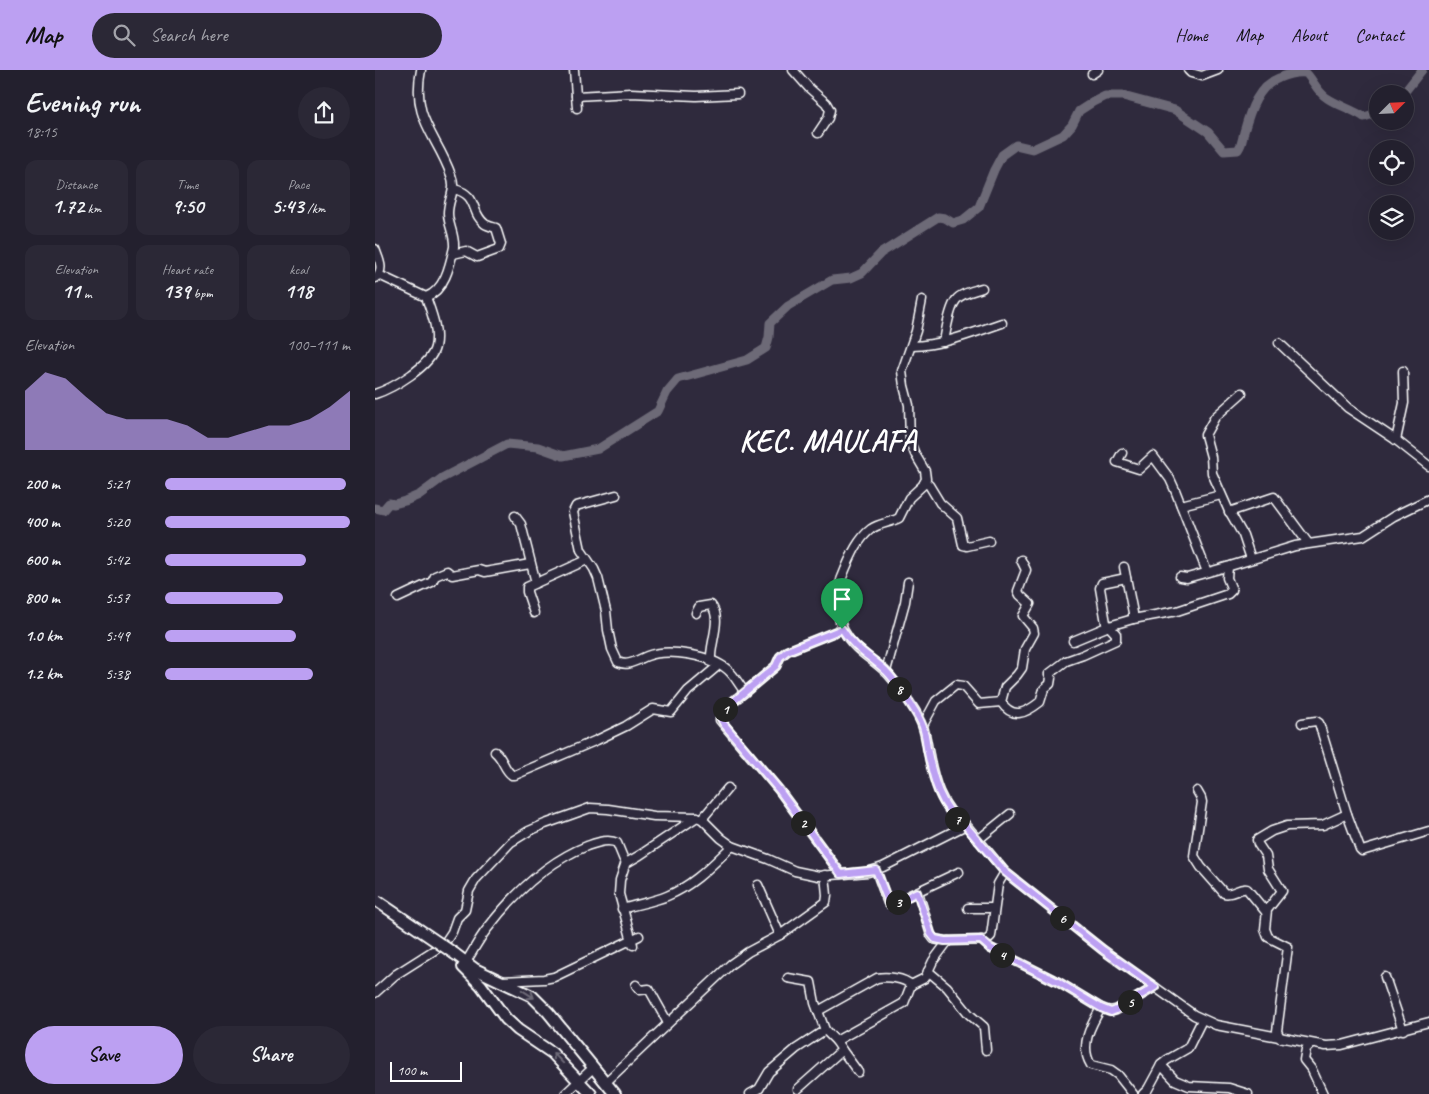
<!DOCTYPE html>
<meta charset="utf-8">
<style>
:root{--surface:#23202e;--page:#2b2836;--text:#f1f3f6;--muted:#a3a3aa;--line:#403e4a;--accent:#bca0f2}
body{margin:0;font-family:Caveat,sans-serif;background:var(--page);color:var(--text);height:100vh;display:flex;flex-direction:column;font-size:19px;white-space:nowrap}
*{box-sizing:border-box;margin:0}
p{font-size:16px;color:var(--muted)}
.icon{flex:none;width:28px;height:28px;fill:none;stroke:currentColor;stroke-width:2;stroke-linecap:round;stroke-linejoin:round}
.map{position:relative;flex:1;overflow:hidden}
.drawer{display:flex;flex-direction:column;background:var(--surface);width:375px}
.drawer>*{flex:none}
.needle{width:32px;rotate:66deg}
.fabs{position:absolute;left:994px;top:15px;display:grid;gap:10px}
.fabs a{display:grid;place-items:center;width:45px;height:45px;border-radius:50%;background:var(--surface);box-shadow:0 5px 20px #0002,0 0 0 1px var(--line);font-size:25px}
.scale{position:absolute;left:15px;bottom:12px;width:72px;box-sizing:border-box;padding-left:5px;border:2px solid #fff;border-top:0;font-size:14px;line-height:18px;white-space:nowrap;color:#fff;-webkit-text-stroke:4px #2f2a3d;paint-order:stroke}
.pin{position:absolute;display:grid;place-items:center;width:42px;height:42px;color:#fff;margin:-51px -21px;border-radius:50% 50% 50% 0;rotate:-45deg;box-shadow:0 0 5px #0007}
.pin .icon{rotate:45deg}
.km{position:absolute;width:25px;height:25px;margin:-12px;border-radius:50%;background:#222;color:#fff;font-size:14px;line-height:25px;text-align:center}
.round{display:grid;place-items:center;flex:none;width:52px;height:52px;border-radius:26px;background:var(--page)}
.overview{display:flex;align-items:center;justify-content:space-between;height:85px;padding:0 25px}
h1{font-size:28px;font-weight:600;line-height:38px}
.figures{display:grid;grid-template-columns:repeat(3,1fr);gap:8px;height:85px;padding:5px 25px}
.figures div{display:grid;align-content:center;border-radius:12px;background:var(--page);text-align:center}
.figures b{font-size:21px;font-weight:600}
.figures small{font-size:14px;font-weight:400}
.figures p{font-size:14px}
.chart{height:140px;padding:10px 25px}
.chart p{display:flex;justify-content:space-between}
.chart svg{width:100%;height:90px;margin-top:5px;fill:var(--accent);opacity:.7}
.primary-button{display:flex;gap:10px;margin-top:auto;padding:10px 25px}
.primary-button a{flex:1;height:58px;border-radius:30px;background:var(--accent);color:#111;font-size:20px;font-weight:600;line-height:58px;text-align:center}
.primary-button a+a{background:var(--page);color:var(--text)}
ul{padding:0 25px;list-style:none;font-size:16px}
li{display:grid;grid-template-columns:80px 60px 1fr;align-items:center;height:38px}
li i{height:12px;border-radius:6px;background:var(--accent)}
header{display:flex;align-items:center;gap:30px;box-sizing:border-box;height:70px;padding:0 25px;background:var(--accent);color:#111}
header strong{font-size:24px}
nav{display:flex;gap:28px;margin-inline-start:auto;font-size:18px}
.search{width:350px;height:45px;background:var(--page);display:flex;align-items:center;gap:12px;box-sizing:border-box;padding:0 18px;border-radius:28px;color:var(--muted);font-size:19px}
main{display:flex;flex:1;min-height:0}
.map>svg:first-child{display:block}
</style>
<header>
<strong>Map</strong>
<div class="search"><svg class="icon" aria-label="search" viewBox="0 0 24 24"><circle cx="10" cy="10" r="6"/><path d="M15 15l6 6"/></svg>Search here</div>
<nav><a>Home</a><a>Map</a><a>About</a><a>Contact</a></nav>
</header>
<main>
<section class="drawer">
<div class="overview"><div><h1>Evening run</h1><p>18:15</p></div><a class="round"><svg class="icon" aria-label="share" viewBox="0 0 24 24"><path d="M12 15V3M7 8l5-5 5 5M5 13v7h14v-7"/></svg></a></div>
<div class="figures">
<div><p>Distance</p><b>1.72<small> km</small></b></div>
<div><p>Time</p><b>9:50</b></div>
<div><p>Pace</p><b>5:43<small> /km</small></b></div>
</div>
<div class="figures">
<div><p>Elevation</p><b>11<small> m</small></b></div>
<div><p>Heart rate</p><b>139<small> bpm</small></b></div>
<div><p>kcal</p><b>118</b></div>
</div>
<div class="chart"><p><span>Elevation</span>100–111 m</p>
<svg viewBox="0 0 160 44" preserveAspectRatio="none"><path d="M0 44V15L10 6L20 9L30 18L40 26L50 29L60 29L70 29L80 32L90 38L100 38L110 35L120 32L130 32L140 29L150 23L160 15V44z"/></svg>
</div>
<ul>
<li><b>200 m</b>5:21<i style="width:98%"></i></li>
<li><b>400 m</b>5:20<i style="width:100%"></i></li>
<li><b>600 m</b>5:42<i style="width:76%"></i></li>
<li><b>800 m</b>5:57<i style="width:64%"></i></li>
<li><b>1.0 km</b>5:49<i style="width:71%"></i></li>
<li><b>1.2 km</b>5:38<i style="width:80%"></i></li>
</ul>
<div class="primary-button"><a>Save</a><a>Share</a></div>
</section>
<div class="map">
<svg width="1054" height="1024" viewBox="0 0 1054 1024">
<rect width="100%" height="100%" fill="#2f2a3d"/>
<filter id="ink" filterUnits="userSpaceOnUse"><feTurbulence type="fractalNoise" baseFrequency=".02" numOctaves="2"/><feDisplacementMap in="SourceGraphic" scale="10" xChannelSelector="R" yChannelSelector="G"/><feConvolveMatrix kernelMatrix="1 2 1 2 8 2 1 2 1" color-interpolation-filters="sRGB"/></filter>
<g filter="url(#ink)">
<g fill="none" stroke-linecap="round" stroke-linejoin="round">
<g stroke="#6d6a77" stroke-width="9">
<polyline points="1028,24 1047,0"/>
<path d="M0,438l8,2 6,-7 5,1 11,-3 14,-6 23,-17 65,-34 31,3 25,9 35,-7 60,-38 9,-19 11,-13 69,-19 19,-12 3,-11 1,-14 18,-17 44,-26 19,-2 11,-5 19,-20 57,-36 7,1 8,5 10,-3 16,-13 15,-37 8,-15 14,-10 17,4 30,-14 9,-10 7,-14 14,-9 12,-6h18l52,14 33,22 16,19 14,-1c5,-7 4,-11 6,-18 6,-22 14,-46 35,-54 9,-4 17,-6 27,-5 8,8 11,19 21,25 12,8 25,11 37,19l13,-4"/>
</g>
<defs>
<g id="minor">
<polyline points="199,0 202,38"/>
<polyline points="418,0 434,18 451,33 455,40 453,48 443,63"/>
<polyline points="813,0 816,3 827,6 843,0"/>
<polyline points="717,4 723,0"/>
<polyline points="201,26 256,23 321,26 363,24"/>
<path d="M0,179c4,11 10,21 0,29"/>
<path d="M78,184l13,-3 11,6 22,-8 2,-5 -5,-16c-3,-1 -8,-2 -11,-4 -15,-11 -6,-29 -31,-35"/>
<path d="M4,205l47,22c19,-7 24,-32 28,-50 1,-12 -6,-22 -6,-34 0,-14 9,-23 3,-38 -14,-40 -40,-56 -30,-105"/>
<path d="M547,230l-6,31 -14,40 2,15 5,19 1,37 5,12 10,17 1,8 -3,6 -14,13 -10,20c-9,5 -19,5 -28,11 -13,10 -20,27 -26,41 -12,26 -11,56 11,77 9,9 20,15 29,24 9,8 30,38 35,49 5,9 6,20 8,30 5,28 12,59 38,75"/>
<path d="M569,272c2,-11 5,-33 12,-42 5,-7 18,-9 26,-12"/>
<polyline points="904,273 973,338 1021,370 1054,396"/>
<path d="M537,276c32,-1 60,-13 90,-23"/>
<polyline points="867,323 840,347 830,365 836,387 837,403 853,439 868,465 876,489"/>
<path d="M0,324c18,-6 56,-28 60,-47 4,-17 -4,-35 -9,-50"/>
<polyline points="1021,370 1029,333 1028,301"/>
<polyline points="747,383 742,392 764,399 778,386 795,409 800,420 832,502"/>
<polyline points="549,413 554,415 565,433 582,448 588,475 592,476 614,471"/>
<path d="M241,425l-40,11 -3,6 8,38 13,19 4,9 8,33 2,19 4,19 6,13c10,5 19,-2 29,-6 21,-8 64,-1 81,14 7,6 11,15 17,22l31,-26 4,-9 7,-6 55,-22"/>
<polyline points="806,435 846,425"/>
<polyline points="854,442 899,427 933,473"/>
<polyline points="140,446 146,454 161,513"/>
<path d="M646,490l5,10 -8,21 2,4 10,9 -7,12 10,12 1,5 -9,16 -3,19 -5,7 -12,12 -4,15c12,18 25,11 39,0l4,-13 6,-5 1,-6 -2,-4 17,-13 17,-6 33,-15v-6l-10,-11 -6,-35 2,-5 24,-5"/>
<polyline points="805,507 812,508 855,496 920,476 988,466 1019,446 1054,429"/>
<polyline points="23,528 57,512 60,506 72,501 77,505 104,500 110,502 155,494"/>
<polyline points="159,543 152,522 152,517 212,490"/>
<path d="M321,543l3,-6 12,-2c12,14 -2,39 0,57"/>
<polyline points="758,549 802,541 853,524 857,520 852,508 853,497"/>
<polyline points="698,571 734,556 758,549 758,543 749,497"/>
<polyline points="511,601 530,532 533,512"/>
<path d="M370,622c-8,7 -25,16 -25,28l59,70 62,84"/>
<polyline points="927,653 941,651 944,653 972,744"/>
<polyline points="548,655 561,631 581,615 588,616 604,634 626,632"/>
<path d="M120,682c8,6 9,18 17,23h3l82,-35 29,-14 27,-17 18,3 17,-21 31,-26"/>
<path d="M822,721l4,7 1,4 -8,54 7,11 23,26c8,3 15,-6 23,-4l19,23"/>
<polyline points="327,749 353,718"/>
<polyline points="603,770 635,744"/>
<polyline points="251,792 245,810 244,824 258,875"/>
<polyline points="501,800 513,833 516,834 584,802"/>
<polyline points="383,815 405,865"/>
<polyline points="543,822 556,865 559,869 570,871 612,870 616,866 623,814 630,802"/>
<polyline points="593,838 619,838"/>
<path d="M247,839c15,-5 31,-7 45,-13 27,-11 45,-31 65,-50"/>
<polyline points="606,870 615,878 683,912 726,938 734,941 741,940 780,917"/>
<path d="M91,892c7,-11 13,-23 21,-33 26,-34 59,-67 100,-83 9,-3 21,-8 30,-3l7,17 4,2 12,-7 57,-38"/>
<polyline points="553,901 572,917 594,944 609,957 611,980"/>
<polyline points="1010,907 1028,960"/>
<polyline points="413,908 436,912 440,933 450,960 461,971 529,933 536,915 550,908 558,891 573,871"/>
<polyline points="127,911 169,909 179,907 264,866"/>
<polyline points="261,915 265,920 274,919 293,953"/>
<polyline points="0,923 20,905 69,874 77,862 82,848 90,840 94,821 101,809 136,772 154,761 170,754 215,738 233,739 279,746 322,747 327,749 346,768 357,776 393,789 420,801 444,806 493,802 508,797 591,755 630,802 728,880 819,945 841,955 951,976 967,975 1054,952"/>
<path d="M726,938c-10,17 -22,38 -10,57l20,5 7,5 15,19"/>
<path d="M443,941l59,-33c10,-2 27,0 34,7"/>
<polyline points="905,968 902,961 913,877 893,867 890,859 892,840 907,821 893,799 891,786 883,774 882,770 897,761 912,756 948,755 972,744 985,779 987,781 1054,761"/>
<polyline points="936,974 931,979 929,990 937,1000 948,1024"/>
<polyline points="467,980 483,1002"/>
<polyline points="786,995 800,1010 814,1016 854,1018 873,1024"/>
<polyline points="231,1012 356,894 373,882 405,865 451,832 452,825 450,805"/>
<polyline points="423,1019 467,980 461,971"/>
<polyline points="190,1024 219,997"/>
<polyline points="375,1024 384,1019 394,1002 421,979 450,960"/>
<polyline points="768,1024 773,1019 786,995 792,990 813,978 827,950"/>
</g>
<g id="highway">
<polyline points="80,884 100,899 157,926 173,942 240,1024"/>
<polyline points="88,897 106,915 131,949 143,960 177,983 216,1024"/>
</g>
</defs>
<use href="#minor" stroke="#fff" stroke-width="11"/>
<use href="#highway" stroke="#fff" stroke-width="14"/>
<use href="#minor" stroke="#2f2a3d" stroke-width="8"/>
<use href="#highway" stroke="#2f2a3d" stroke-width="10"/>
<defs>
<polyline id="highway-bridge" points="2,831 80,884"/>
</defs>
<use href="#highway-bridge" stroke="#fff" stroke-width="14" stroke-linecap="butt"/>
<use href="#highway-bridge" stroke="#2f2a3d" stroke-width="10"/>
</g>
<defs><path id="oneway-shaft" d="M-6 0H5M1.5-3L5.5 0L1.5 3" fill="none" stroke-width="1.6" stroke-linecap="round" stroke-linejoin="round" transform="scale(1.25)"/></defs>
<g stroke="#6d6a77">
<use href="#oneway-shaft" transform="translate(153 924) rotate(33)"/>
<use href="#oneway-shaft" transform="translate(183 988) rotate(-134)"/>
</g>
</g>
<g fill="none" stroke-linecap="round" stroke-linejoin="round" filter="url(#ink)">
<defs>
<path id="route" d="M467,559c12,20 28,27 44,42 9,9 30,40 35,51 4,8 5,17 6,26 6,29 12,60 38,77l40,47 98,78 52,37 -39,23 -5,2 -10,-4 -43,-26 -68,-34 -9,-8 -36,1 -10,-2 -4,-5 -14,-42 -22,11 -6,1 -13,-34 -35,4 -62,-84 -56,-67 -3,-6 2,-6 54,-45 4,-9 7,-6z"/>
</defs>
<use href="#route" stroke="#fff" stroke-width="10"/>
<use href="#route" stroke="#bca0f2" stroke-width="6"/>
</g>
<g text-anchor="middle" stroke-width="4" stroke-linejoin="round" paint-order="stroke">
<g font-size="30" font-weight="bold" letter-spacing="1" fill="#fff" stroke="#2f2a3d">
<text x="453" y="381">KEC. MAULAFA</text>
</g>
</g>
</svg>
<div class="fabs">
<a><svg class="needle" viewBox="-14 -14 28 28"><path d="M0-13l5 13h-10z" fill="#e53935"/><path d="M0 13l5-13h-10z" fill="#a3a3aa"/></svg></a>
<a><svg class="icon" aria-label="locate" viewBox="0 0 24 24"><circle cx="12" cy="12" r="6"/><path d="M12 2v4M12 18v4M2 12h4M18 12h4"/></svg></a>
<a><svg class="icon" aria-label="layers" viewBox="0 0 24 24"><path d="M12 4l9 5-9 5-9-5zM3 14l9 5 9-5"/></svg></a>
</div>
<div class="scale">100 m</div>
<div class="pin" style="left:467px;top:559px;background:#1e9e55"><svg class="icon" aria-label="arrive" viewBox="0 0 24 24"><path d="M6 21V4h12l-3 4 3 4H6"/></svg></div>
<b class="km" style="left:350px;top:639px">1</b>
<b class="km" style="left:428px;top:753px">2</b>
<b class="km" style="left:523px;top:832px">3</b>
<b class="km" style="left:627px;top:885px">4</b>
<b class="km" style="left:755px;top:932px">5</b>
<b class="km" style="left:687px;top:848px">6</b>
<b class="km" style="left:582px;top:749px">7</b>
<b class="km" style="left:524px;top:619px">8</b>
</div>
</main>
